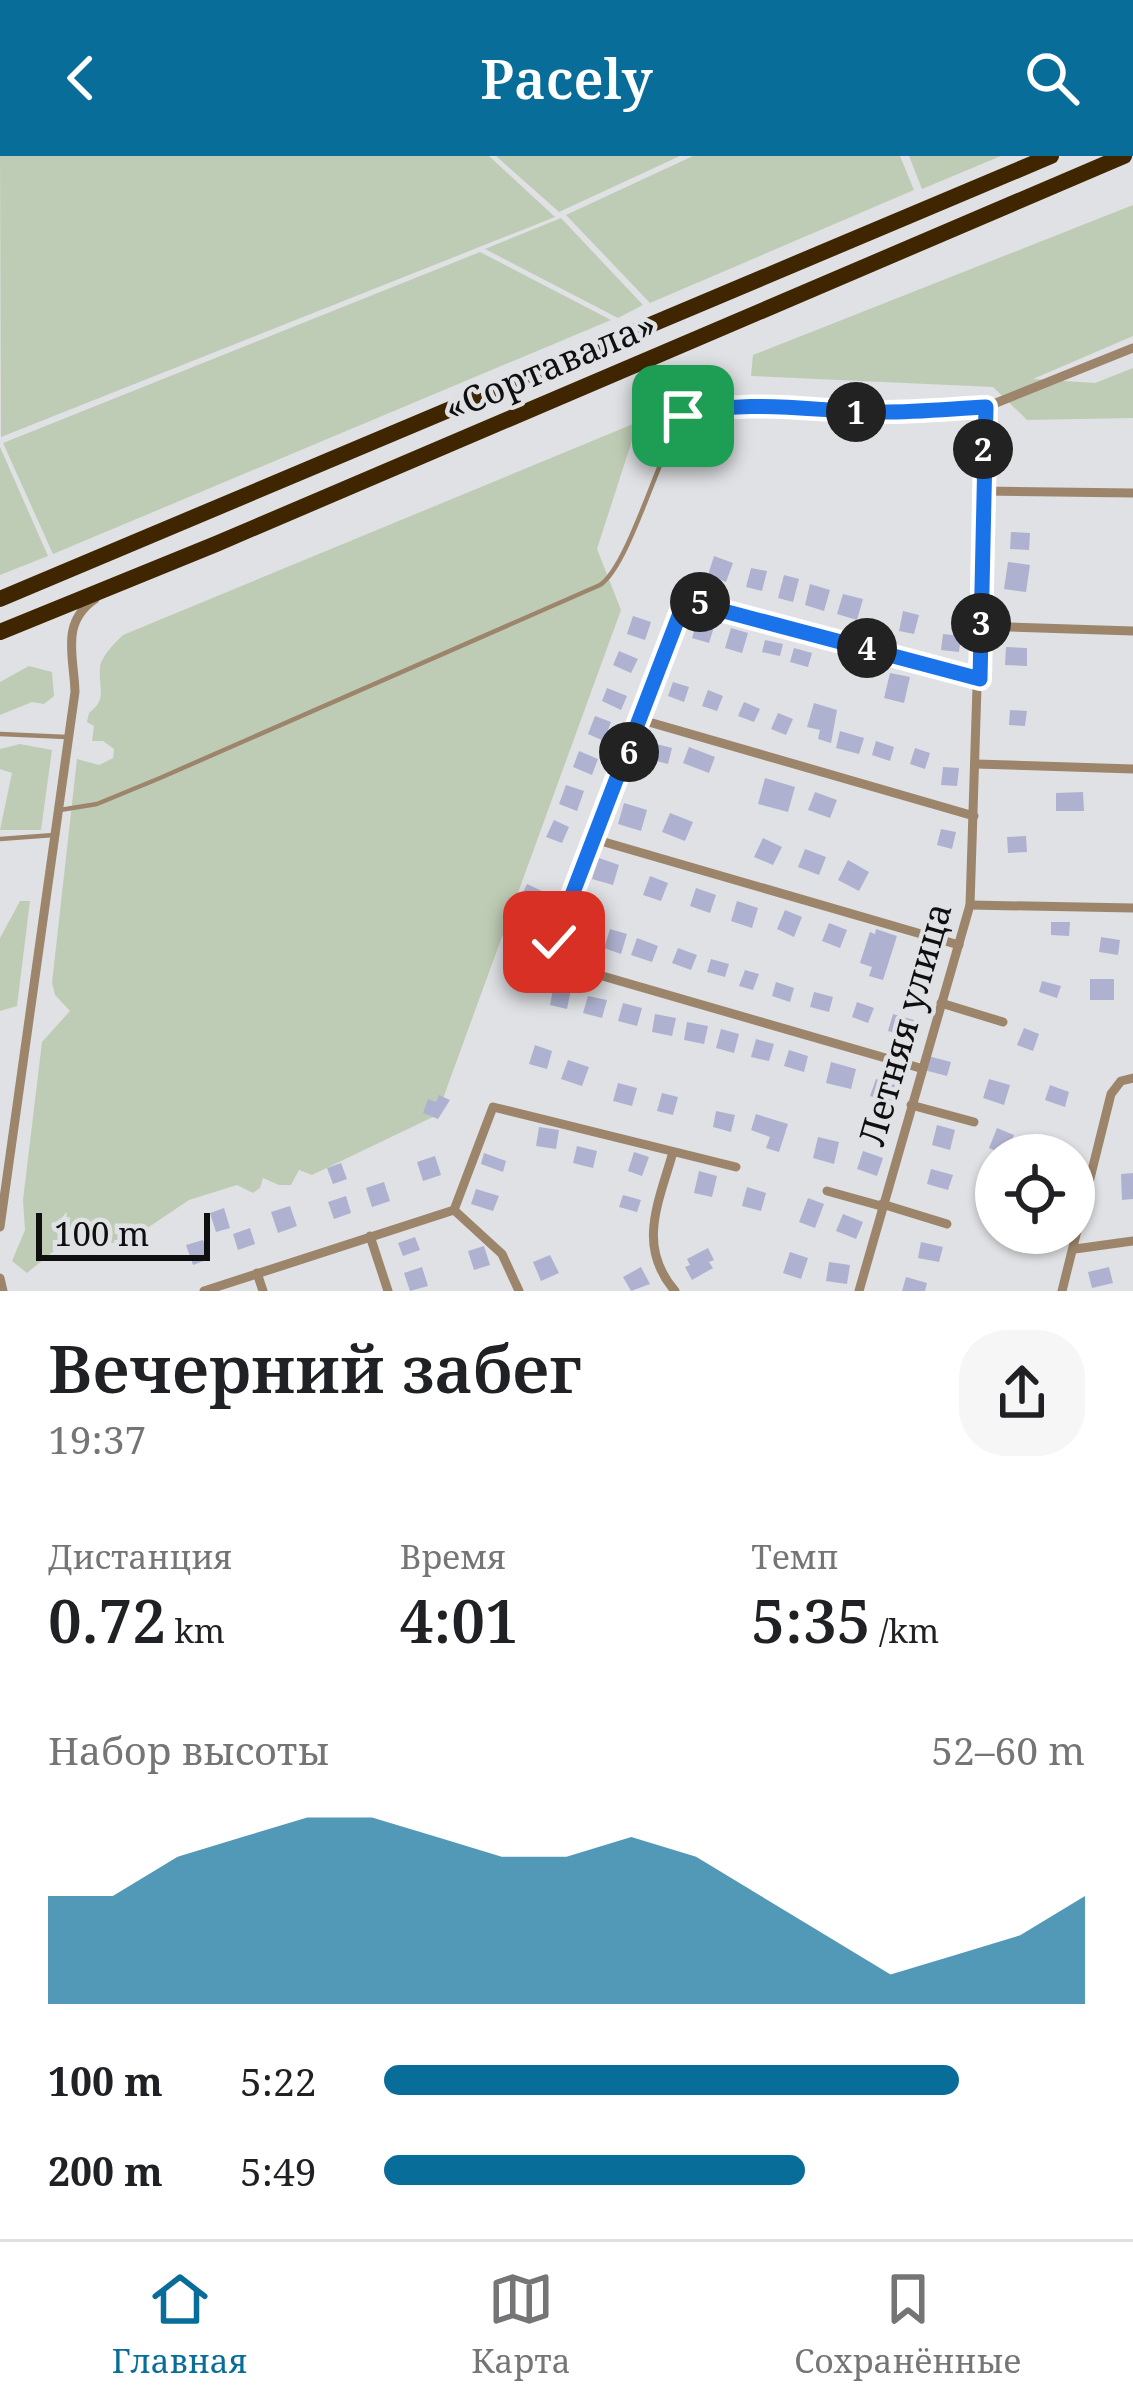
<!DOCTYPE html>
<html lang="ru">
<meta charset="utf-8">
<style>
:root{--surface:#fff;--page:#f6f6f6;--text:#202124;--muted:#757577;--line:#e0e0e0;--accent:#096d9a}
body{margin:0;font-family:"Noto Serif",serif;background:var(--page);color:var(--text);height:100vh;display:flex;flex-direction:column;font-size:45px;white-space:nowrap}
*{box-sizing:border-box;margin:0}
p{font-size:39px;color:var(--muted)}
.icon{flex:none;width:66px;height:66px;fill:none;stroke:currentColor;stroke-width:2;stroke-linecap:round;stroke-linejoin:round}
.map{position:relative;height:1135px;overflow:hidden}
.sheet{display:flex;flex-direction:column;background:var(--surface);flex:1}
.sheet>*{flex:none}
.controls{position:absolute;left:975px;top:978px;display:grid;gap:24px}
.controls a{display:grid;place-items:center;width:120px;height:120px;border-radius:50%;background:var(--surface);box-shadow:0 3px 9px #0004;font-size:60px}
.scale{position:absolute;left:36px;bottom:30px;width:174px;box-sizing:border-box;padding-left:12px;border:6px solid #0f0f10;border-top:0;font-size:33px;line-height:42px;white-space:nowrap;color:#0f0f10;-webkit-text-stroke:9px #e0e1e4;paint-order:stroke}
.pin{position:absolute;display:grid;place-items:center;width:102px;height:102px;color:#fff;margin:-51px;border-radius:24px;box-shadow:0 6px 18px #0006}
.km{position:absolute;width:60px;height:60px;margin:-30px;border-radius:50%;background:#222;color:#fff;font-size:33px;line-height:60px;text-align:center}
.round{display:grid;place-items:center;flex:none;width:126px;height:126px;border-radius:48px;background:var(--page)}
.headline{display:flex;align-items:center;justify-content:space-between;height:204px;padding:0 48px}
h1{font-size:66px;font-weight:600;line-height:90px}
.stats{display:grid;grid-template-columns:repeat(3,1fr);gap:18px;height:204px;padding:12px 48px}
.stats div{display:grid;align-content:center}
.stats b{font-size:60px;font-weight:600}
.stats small{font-size:33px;font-weight:400}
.stats p{font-size:33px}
.chart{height:336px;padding:24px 48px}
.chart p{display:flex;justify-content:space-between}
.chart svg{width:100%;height:216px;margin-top:12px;fill:var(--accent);opacity:.7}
ul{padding:0 48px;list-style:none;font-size:39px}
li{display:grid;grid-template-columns:192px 144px 1fr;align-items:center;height:90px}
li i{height:30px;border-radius:15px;background:var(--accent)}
header{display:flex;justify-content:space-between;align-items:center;height:156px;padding:0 48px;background:var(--accent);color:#fff;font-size:54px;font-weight:600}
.tab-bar{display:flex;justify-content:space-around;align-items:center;height:168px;border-top:3px solid var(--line);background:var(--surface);font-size:33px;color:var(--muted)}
.tab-bar a{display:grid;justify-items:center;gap:6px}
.tab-bar .current{color:var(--accent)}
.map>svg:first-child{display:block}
</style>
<header><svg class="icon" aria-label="back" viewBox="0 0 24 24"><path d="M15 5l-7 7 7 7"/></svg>Pacely<svg class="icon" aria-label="search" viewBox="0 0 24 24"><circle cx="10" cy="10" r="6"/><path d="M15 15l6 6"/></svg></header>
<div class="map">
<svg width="1133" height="1135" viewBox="0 0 1133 1135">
<rect width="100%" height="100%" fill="#e0e1e4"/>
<g fill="#bfccb5">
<polygon points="0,0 489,0 555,61 1,281"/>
<polygon points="496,0 680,0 559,56"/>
<polygon points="693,0 900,0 914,34 650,147 566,59"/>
<polygon points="909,0 1001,0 922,33"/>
<polygon points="1133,49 1133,180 1033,223 1095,227 1133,212 1133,262 1027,264 993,231 751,220 753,199"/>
<polygon points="561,62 643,149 618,162 485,93"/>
<polygon points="480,96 611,164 53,398 3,287"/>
<path d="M638,266l-41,127 24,61 -184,505 -125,60 -13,-5 -8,15h-12l-16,-7 -3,10 -7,5 -16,-8 -48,15 -55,37 -22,6 -17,-6 -40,13 -28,23 -15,-12 13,-31 -2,-30 19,-158 28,-31 -15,-16 -3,-12 25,-224 22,6 14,-7 1,-9 -11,-8h-11l2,-15 -7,-4 2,-9c19,-14 9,-25 11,-45 1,-12 15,-25 23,-33z"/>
<polygon points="0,291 48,400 0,419"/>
<polygon points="29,510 52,516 54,540 44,548 32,546 0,559 0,526"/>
<polygon points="20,588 52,594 41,674 0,674 12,617 0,613 0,593"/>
<polygon points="20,745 30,745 17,850 0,855 0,782"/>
</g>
<g fill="#aeb2d0">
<polygon points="1011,376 1030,377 1029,394 1010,393"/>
<polygon points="714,400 733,407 726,426 708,419"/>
<polygon points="1008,406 1030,409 1026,436 1004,433"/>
<polygon points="751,412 767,415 762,435 746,431"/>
<polygon points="784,419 799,423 793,446 778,442"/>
<polygon points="810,428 830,434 824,455 805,449"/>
<polygon points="843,438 863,443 857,464 837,458"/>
<polygon points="903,455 919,459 914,478 899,475"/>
<polygon points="633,460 651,466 645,484 627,478"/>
<polygon points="697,466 714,471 709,487 692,482"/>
<polygon points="731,472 748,477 742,497 725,492"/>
<polygon points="943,478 961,480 959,496 941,494"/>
<polygon points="765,484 783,488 780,500 762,496"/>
<polygon points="1006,491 1027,492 1027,510 1005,509"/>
<polygon points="794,492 812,497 808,511 790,506"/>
<polygon points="619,495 638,503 631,517 613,509"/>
<polygon points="890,517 910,521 904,547 884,542"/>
<polygon points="673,526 689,531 684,546 668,540"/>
<polygon points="607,532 627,540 621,554 602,545"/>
<polygon points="708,534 723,540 717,555 702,550"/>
<polygon points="744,546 760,553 754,566 738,560"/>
<polygon points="814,547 837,554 831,587 818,583 820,574 807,571"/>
<polygon points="1010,554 1027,555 1025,570 1009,569"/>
<polygon points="778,557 793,563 786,579 771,573"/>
<polygon points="595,560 611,566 604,585 588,578"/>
<polygon points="840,575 864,582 859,598 836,592"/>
<polygon points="645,585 672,592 668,608 640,601"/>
<polygon points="876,585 894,591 890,605 872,599"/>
<polygon points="689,591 715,601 709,617 683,607"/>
<polygon points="915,592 930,597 925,613 910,608"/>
<polygon points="579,595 598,603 592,619 573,611"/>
<polygon points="943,611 959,612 957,630 941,629"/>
<polygon points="765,622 795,631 788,656 758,648"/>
<polygon points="566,629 584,635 577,655 559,648"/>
<polygon points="815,636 837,644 830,662 808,654"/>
<polygon points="1083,636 1084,655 1056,655 1056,637"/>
<polygon points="624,647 647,654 641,675 618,668"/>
<polygon points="670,657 693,666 685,685 662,676"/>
<polygon points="554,664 569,671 562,687 546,681"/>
<polygon points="941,673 956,676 952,693 937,689"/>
<polygon points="1026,680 1027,696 1008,697 1007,681"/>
<polygon points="763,682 782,691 773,709 754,701"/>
<polygon points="805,693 826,701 819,719 798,711"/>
<polygon points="599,702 619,709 613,729 592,723"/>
<polygon points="848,704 869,716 859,735 838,724"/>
<polygon points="650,720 668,727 661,745 643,739"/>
<polygon points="527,728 544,736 534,755 518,747"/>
<polygon points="696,732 716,739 710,757 690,750"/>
<polygon points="737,745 758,752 752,772 731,765"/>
<polygon points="785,754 802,761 794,781 777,773"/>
<polygon points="510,761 530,769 524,785 504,777"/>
<polygon points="578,763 596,769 590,786 573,780"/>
<polygon points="1051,766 1070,766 1069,780 1051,779"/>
<polygon points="829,767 847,774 840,792 822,785"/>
<polygon points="610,773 627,778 621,798 604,792"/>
<polygon points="876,773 897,780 883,824 869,820 872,811 860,807 870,776 875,778"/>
<polygon points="1101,781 1120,784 1118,799 1099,796"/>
<polygon points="637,782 658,790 652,806 631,799"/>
<polygon points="678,792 697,799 691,814 672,807"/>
<polygon points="711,803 729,808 725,821 707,816"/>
<polygon points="509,807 527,811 524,827 506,823"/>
<polygon points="745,814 759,818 753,834 739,830"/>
<rect x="1090" y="823" width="24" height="21"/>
<polygon points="1042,825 1061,830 1057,842 1039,836"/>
<polygon points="776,826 794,832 790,846 772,840"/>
<polygon points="554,829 571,833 567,853 550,849"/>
<polygon points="814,836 833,841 829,856 810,851"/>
<polygon points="588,840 607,844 602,862 583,857"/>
<polygon points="857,846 874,852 868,867 852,861"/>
<polygon points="623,847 642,852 637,870 618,865"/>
<polygon points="655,858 676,862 672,880 652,876"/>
<polygon points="893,858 914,864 909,881 888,875"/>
<polygon points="687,866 708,870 704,888 684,884"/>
<polygon points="1024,872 1039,878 1033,895 1017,889"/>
<polygon points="721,873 739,878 734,897 716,892"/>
<polygon points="756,883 774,888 769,905 751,901"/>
<polygon points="535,889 552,895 547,913 529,908"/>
<polygon points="789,894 808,900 804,916 784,910"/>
<polygon points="928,900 951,906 947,920 924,914"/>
<polygon points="568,904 589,911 582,930 561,923"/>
<polygon points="831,906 856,913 851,933 826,927"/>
<polygon points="876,923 895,929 890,946 870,940"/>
<polygon points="989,923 1010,929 1004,949 983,942"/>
<polygon points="618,927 637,932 632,950 613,945"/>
<polygon points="1050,929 1069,936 1065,951 1045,944"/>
<polygon points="662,937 678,941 673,959 657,955"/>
<polygon points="439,939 450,944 438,963 423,957 428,943 436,946"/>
<polygon points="716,955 735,959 731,976 713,971"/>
<polygon points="756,958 788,968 779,996 766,992 770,981 751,974"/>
<polygon points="937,969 955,974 950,994 932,989"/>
<polygon points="539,971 559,974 556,993 536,990"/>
<polygon points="997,972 1014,979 1007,999 989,992"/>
<polygon points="818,981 839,986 834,1008 813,1002"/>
<polygon points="577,990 597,995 593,1012 573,1007"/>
<polygon points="863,995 883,1002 877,1020 857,1013"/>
<polygon points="634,996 649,1001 642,1020 628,1015"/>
<polygon points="484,997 506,1005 503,1016 481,1008"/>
<polygon points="435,1000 441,1019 423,1025 417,1006"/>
<polygon points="341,1007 347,1023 333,1028 327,1012"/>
<polygon points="931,1013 953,1019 948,1034 927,1028"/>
<polygon points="699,1015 717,1020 712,1041 694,1037"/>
<polygon points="1133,1017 1133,1043 1122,1044 1121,1018"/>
<polygon points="384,1026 390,1045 372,1051 366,1032"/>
<polygon points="747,1031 766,1037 761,1055 742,1050"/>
<polygon points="476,1033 499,1040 493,1055 471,1048"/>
<polygon points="623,1039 641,1044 637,1056 619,1051"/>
<polygon points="346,1040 351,1057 334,1063 328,1046"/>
<polygon points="808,1042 824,1048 815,1072 799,1066"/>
<polygon points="290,1050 297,1070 278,1077 271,1056"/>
<polygon points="224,1052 230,1072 216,1076 210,1057"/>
<polygon points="843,1058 863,1066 856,1083 836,1075"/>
<polygon points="250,1072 255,1088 238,1094 233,1078"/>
<polygon points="1030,1077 1052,1081 1048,1094 1027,1087"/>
<polygon points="415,1081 420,1094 403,1100 398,1087"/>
<polygon points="203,1084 204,1087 208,1086 209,1103 193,1109 186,1089"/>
<polygon points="921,1086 943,1091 939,1106 918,1102"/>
<polygon points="484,1090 490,1109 474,1114 468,1095"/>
<polygon points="708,1092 714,1104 709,1106 713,1112 692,1124 685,1111 690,1109 687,1103"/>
<polygon points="790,1096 808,1102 801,1123 783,1117"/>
<polygon points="550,1099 559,1117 541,1125 533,1106"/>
<polygon points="829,1106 850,1109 847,1128 826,1125"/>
<polygon points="422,1111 428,1130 410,1135 404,1117"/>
<polygon points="641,1111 650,1128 631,1135 623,1121"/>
<polygon points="1109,1111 1113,1127 1092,1132 1088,1116"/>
<polygon points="906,1121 927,1127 925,1135 902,1135"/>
</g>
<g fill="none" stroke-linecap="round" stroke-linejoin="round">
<g stroke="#9c856b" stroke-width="4.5">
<polyline points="0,578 67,581"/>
<path d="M60,654l37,-6 63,-26 440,-193c29,-19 59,-132 83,-169l49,-7 147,3 107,-5"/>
<polyline points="0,683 54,679"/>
</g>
<g stroke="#9c856b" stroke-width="9">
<polyline points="983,335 1133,337"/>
<polyline points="981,470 1133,475"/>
<polyline points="642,564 974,660"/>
<polyline points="976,608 1133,613"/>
<polyline points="594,683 959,789"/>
<polyline points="970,749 1133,752"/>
<polyline points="941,847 1003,866"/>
<polyline points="920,912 568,810 554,800 553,786 642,564 682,452 690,446 980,523"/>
<polyline points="911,949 974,966"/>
<path d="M673,996c-14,50 -37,94 2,139"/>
<polyline points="827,1035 881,1050"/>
<polyline points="882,1048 947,1068"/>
<polyline points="454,1054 502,1098 519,1135"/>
<path d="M0,1071l75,-535c-1,-36 -15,-69 20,-93"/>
<polyline points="370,1080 388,1135"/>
<polyline points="1075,1093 1133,1085"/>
<polyline points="257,1117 263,1135"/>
<polyline points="0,1122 3,1135"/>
<polyline points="204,1135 454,1054 493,951 736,1011"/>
<polyline points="859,1135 970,749 986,251 1133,192"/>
<polyline points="1062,1135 1111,938 1121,925 1133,922"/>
</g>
<g stroke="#3f2601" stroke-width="16">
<polyline points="0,443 1051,0"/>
<polyline points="0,476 216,388 1124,0"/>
</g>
</g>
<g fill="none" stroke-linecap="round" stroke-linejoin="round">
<defs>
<path id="route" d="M554,786l128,-334 8,-6 290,77 6,-272c-38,2 -76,6 -114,5 -60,-1 -131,-14 -189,4"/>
</defs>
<use href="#route" stroke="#fff" stroke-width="24"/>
<use href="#route" stroke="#1a73e8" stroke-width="15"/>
</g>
<g text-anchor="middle" stroke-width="9" stroke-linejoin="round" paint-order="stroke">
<g font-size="36" fill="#0f0f10" stroke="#e0e1e4">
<text transform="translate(550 210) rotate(-23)" y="13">«Сортавала»</text>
<text transform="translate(905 868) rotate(-74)" y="13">Летняя улица</text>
</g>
</g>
</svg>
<div class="controls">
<a><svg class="icon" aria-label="locate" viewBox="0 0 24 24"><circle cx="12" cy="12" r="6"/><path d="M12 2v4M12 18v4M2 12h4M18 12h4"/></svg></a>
</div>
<div class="scale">100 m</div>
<div class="pin" style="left:683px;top:260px;background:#1e9e55"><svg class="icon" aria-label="arrive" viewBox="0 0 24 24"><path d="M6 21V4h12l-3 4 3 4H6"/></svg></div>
<div class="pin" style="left:554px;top:786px;background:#d93025"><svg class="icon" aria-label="check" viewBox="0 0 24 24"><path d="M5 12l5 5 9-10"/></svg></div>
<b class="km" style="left:856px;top:256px">1</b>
<b class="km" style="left:983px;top:293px">2</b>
<b class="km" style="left:981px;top:467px">3</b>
<b class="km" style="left:867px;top:492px">4</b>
<b class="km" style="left:700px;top:446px">5</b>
<b class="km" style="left:629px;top:596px">6</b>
</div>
<section class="sheet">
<div class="headline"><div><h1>Вечерний забег</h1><p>19:37</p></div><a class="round"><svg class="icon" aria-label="share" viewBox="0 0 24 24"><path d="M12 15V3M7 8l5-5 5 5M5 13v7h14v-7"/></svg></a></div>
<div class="stats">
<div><p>Дистанция</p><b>0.72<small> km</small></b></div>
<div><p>Время</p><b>4:01</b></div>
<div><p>Темп</p><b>5:35<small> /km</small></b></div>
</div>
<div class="chart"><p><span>Набор высоты</span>52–60 m</p>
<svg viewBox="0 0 160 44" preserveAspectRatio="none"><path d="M0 44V22L10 22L20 14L30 10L40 6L50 6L60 10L70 14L80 14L90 10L100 14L110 22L120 30L130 38L140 34L150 30L160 22V44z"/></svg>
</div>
<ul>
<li><b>100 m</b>5:22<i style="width:82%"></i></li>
<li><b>200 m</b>5:49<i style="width:60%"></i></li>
</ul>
</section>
<nav class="tab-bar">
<a class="current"><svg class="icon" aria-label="home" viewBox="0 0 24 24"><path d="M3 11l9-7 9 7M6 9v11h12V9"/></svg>Главная</a>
<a><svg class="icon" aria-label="map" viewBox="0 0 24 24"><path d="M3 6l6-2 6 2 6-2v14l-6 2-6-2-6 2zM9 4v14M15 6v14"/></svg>Карта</a>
<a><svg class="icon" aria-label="saved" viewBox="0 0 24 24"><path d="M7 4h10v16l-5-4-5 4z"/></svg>Сохранённые</a>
</nav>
